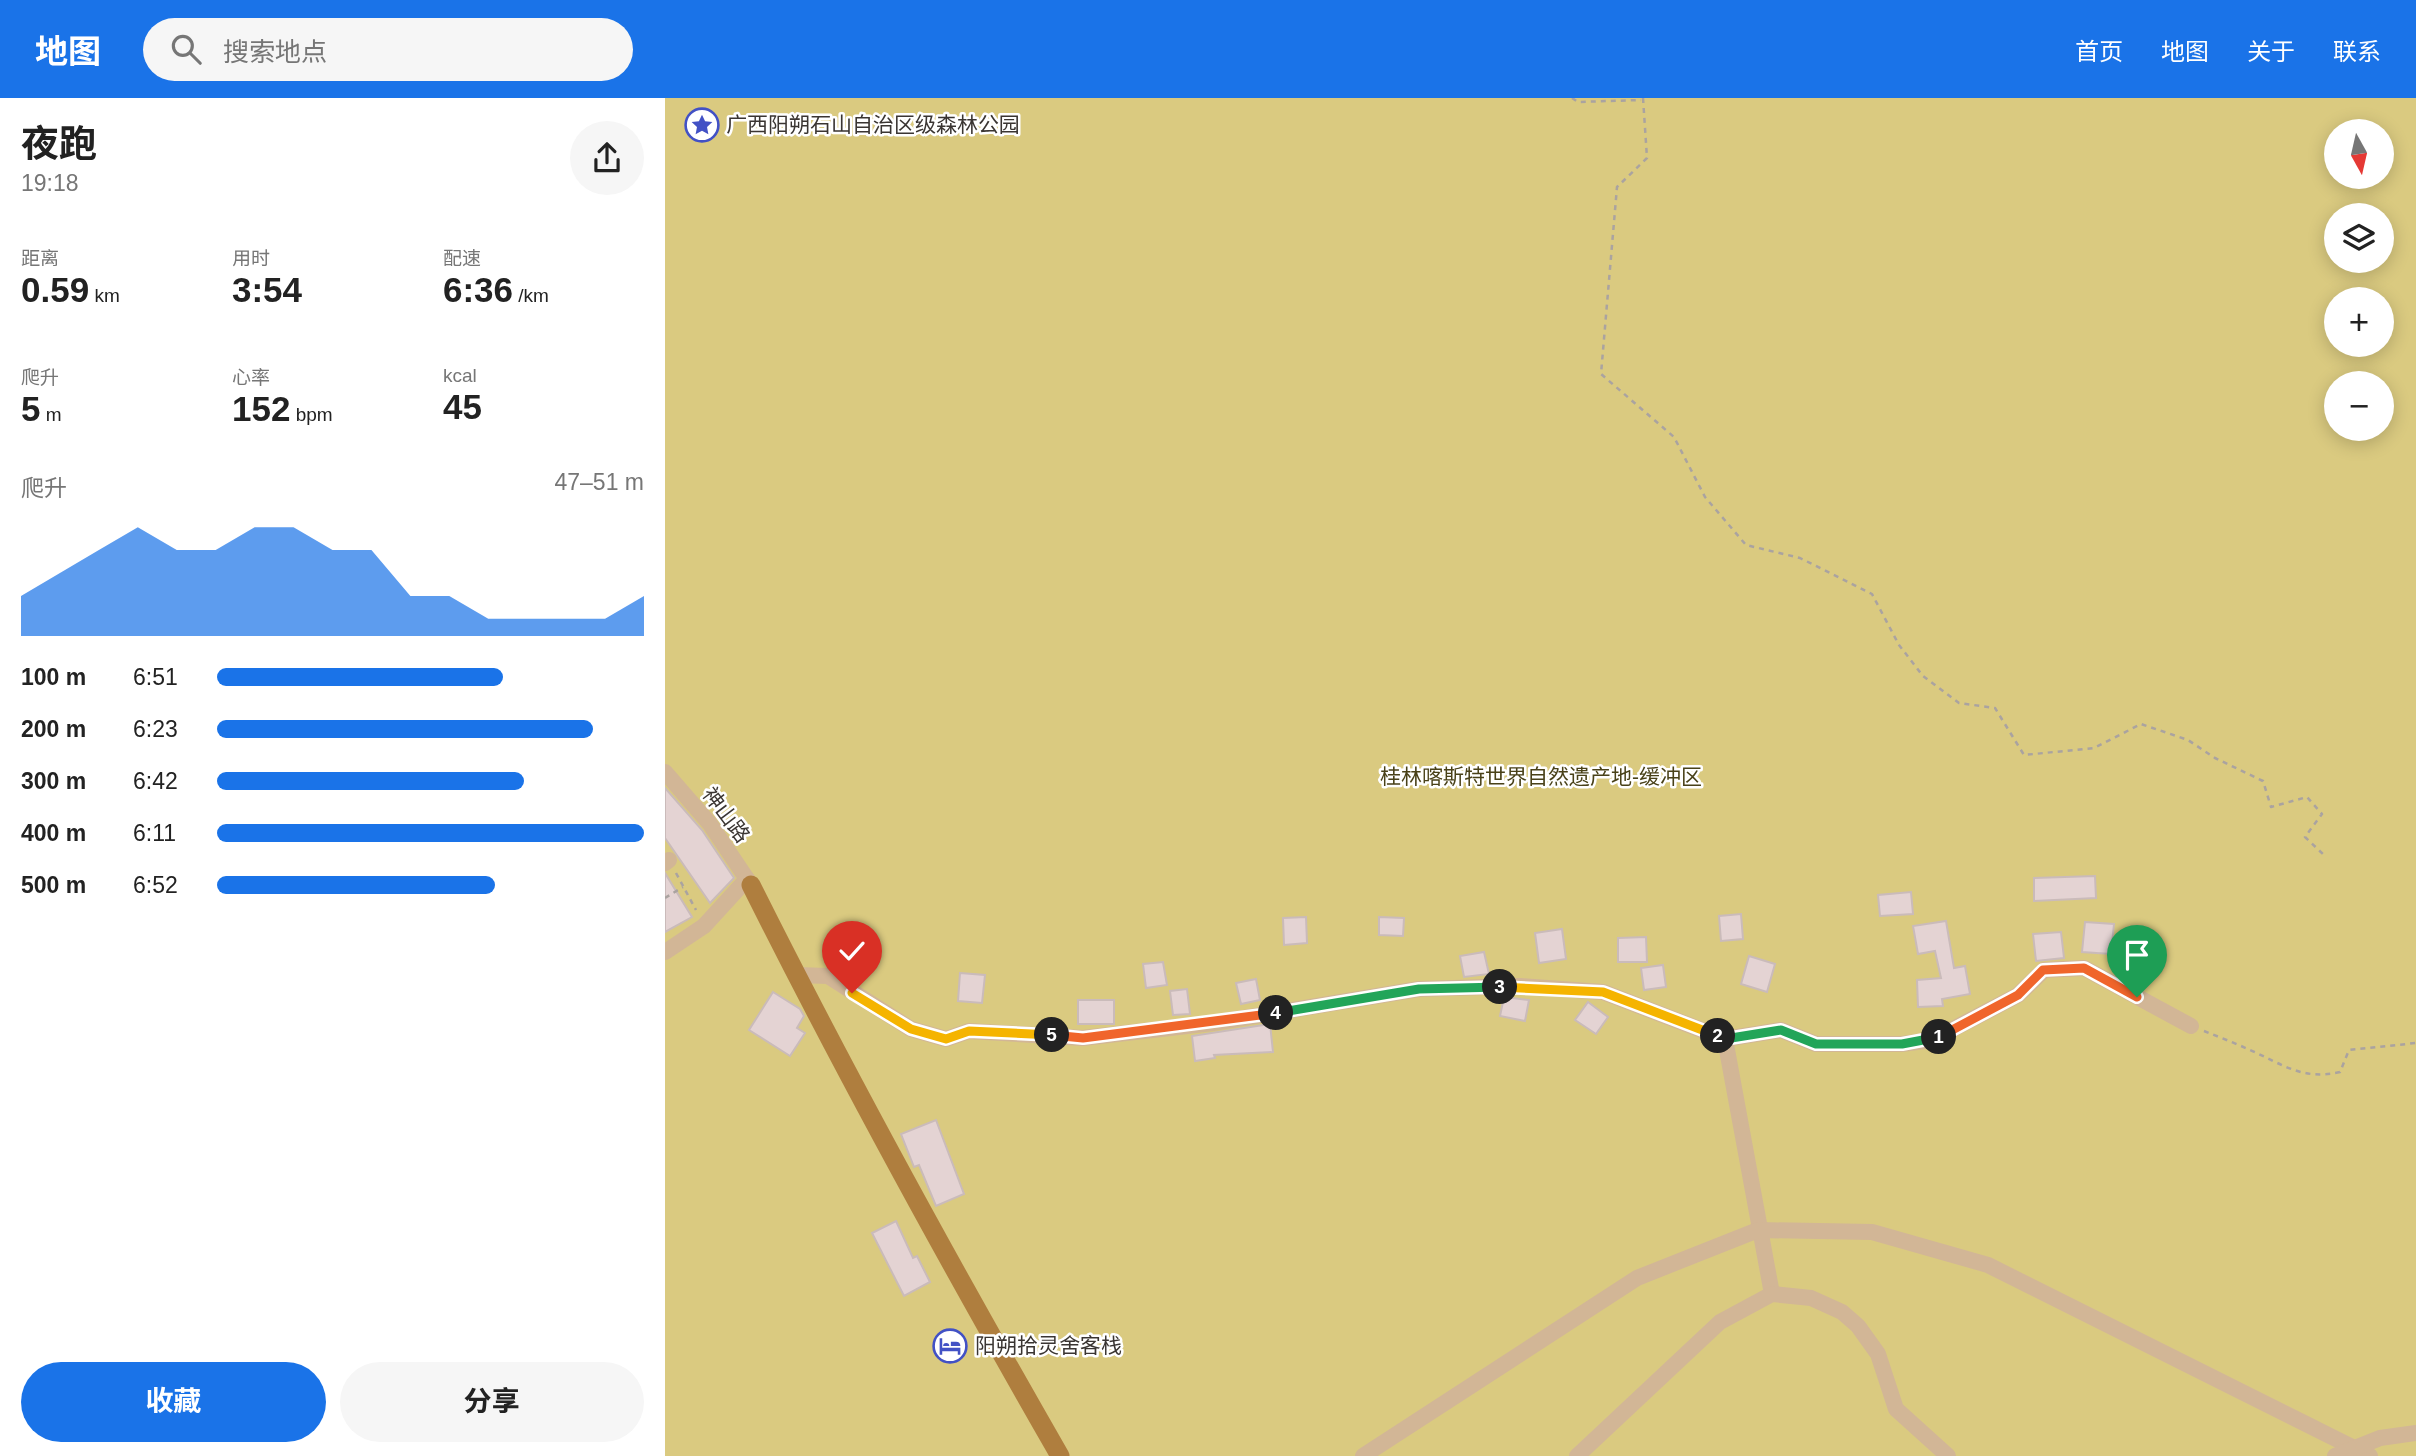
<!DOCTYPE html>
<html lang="zh">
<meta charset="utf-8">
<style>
:root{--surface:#fff;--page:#f6f6f6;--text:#222;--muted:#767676;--accent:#1a73e8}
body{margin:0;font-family:Helvetica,"Noto Sans SC",sans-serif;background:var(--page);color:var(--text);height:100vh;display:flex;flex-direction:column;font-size:26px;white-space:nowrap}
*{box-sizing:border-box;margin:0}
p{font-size:23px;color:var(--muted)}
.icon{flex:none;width:38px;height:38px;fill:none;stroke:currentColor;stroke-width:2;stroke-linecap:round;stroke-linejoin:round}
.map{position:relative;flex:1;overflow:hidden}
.panel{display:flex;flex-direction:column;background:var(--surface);width:665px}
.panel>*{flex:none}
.needle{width:46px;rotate:172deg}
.tools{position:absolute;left:1659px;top:21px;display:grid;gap:14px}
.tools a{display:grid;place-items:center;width:70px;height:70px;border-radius:50%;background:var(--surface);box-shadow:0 4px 18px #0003;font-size:35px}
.pin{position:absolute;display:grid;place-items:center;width:60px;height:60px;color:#fff;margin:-72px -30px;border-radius:50% 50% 50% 0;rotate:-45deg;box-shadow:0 0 7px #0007}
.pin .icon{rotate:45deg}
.km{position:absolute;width:35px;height:35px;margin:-18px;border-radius:50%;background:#222;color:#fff;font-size:19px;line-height:35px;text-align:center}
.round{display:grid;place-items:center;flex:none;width:74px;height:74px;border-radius:37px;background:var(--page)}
.headline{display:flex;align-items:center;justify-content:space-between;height:119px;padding:0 21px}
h1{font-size:38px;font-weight:700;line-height:52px}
.metrics{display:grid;grid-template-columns:repeat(3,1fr);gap:10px;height:119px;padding:7px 21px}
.metrics div{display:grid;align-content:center}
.metrics b{font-size:35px;font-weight:700}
.metrics small{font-size:19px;font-weight:400}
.metrics p{font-size:19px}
.chart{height:196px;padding:14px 21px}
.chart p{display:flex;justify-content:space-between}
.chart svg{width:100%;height:126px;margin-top:7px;fill:var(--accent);opacity:.7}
.primary-button{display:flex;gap:14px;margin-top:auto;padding:14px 21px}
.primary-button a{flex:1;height:80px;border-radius:42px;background:var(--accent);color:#fff;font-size:28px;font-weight:700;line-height:80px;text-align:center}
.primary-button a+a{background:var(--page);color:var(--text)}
ul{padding:0 21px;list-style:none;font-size:23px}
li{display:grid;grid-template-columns:112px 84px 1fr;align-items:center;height:52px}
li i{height:18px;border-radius:9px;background:var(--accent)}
header{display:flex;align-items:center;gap:42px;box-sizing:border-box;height:98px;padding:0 35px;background:var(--accent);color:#fff}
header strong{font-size:33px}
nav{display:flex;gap:38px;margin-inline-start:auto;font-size:24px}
.search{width:490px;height:63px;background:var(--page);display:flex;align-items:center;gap:18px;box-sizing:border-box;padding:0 24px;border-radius:38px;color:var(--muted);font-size:26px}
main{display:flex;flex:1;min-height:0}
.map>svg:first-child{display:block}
</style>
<header>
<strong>地图</strong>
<div class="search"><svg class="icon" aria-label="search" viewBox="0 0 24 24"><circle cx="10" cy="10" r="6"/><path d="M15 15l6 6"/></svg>搜索地点</div>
<nav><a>首页</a><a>地图</a><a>关于</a><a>联系</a></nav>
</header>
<main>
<section class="panel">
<div class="headline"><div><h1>夜跑</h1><p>19:18</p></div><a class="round"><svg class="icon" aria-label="share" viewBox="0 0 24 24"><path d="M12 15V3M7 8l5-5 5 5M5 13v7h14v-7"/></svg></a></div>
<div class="metrics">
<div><p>距离</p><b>0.59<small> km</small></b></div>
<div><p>用时</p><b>3:54</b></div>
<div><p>配速</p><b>6:36<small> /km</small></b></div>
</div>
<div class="metrics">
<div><p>爬升</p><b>5<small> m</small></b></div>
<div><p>心率</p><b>152<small> bpm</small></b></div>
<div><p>kcal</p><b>45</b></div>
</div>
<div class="chart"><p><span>爬升</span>47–51 m</p>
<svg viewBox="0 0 160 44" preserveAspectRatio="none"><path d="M0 44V30L10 22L20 14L30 6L40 14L50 14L60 6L70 6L80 14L90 14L100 30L110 30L120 38L130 38L140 38L150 38L160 30V44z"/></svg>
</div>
<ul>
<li><b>100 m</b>6:51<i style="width:67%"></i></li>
<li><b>200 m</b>6:23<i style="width:88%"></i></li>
<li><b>300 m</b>6:42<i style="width:72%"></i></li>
<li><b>400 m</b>6:11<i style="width:100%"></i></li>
<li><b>500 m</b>6:52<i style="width:65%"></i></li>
</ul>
<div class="primary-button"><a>收藏</a><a>分享</a></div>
</section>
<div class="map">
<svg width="1751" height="1358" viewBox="0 0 1751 1358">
<rect width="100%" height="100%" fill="#fef5f2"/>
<path fill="#daca80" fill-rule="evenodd" d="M0,0h1751v1358h-1751zM1671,33h46v46h-46zM1671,117h46v46h-46zM1671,201h46v46h-46zM1671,285h46v46h-46z"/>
<g fill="#e4d3d3" stroke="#cabbba" stroke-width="2">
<polygon points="0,690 37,732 69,780 45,805 0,740"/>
<polygon points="0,775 27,819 0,834"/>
<polygon points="1430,778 1431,800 1369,803 1369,780"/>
<polygon points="1246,794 1248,816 1215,818 1213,797"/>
<polygon points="1076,816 1078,841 1056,843 1054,818"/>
<polygon points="641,819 642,845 619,847 618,820"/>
<polygon points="714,819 739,820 738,838 714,837"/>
<polygon points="1281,823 1289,870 1300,868 1305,896 1277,901 1278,908 1253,909 1252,882 1276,880 1270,853 1253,856 1248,828"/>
<polygon points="1420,824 1449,826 1446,856 1417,854"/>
<polygon points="897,831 901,861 874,865 870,835"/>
<polygon points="1396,834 1399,860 1371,863 1368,836"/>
<polygon points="981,839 982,864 953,864 953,840"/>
<polygon points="1466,844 1491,854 1480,881 1455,871"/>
<polygon points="819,854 824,876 799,879 795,858"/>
<polygon points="1084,858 1110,866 1102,894 1076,886"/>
<polygon points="498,864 502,887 481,890 478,866"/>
<polygon points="998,867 1001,889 979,892 976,870"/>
<polygon points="295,875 320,877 317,905 293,903"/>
<polygon points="591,881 595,902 576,906 571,885"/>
<polygon points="522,891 525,916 508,917 505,893"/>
<polygon points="108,894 135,911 139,918 132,930 140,935 125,958 84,932"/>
<polygon points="839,899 864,902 860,923 835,918"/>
<rect x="413" y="902" width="36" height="24"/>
<polygon points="923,904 943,919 931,936 910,922"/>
<polygon points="605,926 608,954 549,957 550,960 530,963 527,938"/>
<polygon points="271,1022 299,1096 271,1108 254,1067 249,1069 236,1036"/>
<polygon points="231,1123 248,1160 252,1158 265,1184 239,1198 207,1135"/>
</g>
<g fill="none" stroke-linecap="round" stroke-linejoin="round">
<g stroke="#aaa3a0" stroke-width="2.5" stroke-dasharray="5 5" stroke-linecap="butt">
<polyline points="907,0 913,4 976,2"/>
<polyline points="978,0 982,60 952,89 936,276 1009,339 1040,399 1081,447 1135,460 1207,496 1234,547 1258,578 1294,605 1330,610 1359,657 1429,650 1476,626 1523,642 1550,660 1598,683 1606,709 1642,699 1657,716 1640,739 1660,758"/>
<polyline points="11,775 31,812"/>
<polyline points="0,800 18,789"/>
<path d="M1539,933c15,6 31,12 46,19 32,14 53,31 90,22l9,-22 67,-7"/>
</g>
<g stroke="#d2b696" stroke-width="16">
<polyline points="0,674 45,726 86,787"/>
<polyline points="0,765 4,762"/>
<polyline points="0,854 39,828 82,781"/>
<polyline points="131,877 163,878 246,931 281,941 304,933 418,940 548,925 754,891 855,888 938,894 1060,941 1107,1196"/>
<polyline points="1060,941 1116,932 1151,946 1237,946 1267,942 1353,897 1379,872 1419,870 1526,928"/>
<polyline points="698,1358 972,1180 1093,1132 1207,1134 1323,1167 1705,1358"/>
<polyline points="912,1358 1055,1224 1107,1196 1146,1200 1177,1214 1193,1228 1213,1256 1231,1311 1283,1358"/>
<polyline points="1670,1358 1715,1340 1751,1335"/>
</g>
<path stroke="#af7e3e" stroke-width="19" d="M86,787c97,194 201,383 309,571"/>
</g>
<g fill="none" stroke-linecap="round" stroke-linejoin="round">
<defs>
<polyline id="split-1" points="1274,939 1353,897 1378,872 1419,870 1472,899"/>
<polyline id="split-2" points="1053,938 1060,941 1116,932 1151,946 1237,946 1274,939"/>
<polyline id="split-3" points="835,889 938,894 1053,938"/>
<polyline id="split-4" points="611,915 754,891 835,889"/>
<polyline id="split-5" points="387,937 418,940 611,915"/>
<polyline id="split-6" points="187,895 246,931 281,941 304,933 387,937"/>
</defs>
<use href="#split-1" stroke="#fff" stroke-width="14"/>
<use href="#split-2" stroke="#fff" stroke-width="14"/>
<use href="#split-3" stroke="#fff" stroke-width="14"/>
<use href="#split-4" stroke="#fff" stroke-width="14"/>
<use href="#split-5" stroke="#fff" stroke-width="14"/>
<use href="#split-6" stroke="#fff" stroke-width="14"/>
<use href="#split-1" stroke="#f0652b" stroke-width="9"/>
<use href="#split-2" stroke="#22a559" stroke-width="9"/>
<use href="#split-3" stroke="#f5b400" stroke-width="9"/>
<use href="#split-4" stroke="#22a559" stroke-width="9"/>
<use href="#split-5" stroke="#f0652b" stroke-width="9"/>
<use href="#split-6" stroke="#f5b400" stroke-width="9"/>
</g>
<defs>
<symbol id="sight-ring" viewBox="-11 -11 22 22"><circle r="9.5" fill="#fff" stroke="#4251c5" stroke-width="1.5"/><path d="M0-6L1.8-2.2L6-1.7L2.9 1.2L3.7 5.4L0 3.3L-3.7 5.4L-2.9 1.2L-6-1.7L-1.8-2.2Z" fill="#4251c5"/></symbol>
<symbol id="hotel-ring" viewBox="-11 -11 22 22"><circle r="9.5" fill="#fff" stroke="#4251c5" stroke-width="1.5"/><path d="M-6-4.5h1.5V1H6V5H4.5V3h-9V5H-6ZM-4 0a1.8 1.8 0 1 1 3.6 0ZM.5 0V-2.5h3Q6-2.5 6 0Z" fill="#4251c5"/></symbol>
</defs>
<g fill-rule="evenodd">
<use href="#sight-ring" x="18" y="8" width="38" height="38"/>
<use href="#hotel-ring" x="266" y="1229" width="38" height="38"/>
</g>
<g text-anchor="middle" stroke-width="5" stroke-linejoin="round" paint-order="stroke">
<g font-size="21" fill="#3a3532" stroke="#fff" text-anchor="start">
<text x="61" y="34">广西阳朔石山自治区级森林公园</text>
<text x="310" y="1255">阳朔拾灵舍客栈</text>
</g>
<g font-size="21" fill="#494118" stroke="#fff">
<text x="876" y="686">桂林喀斯特世界自然遗产地-缓冲区</text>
</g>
<g font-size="21" fill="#3a3532" stroke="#fff">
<text transform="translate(61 717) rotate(53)" y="7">神山路</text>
</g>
</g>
</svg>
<div class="tools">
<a><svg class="needle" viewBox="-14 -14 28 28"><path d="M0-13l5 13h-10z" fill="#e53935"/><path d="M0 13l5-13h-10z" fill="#767676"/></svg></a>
<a><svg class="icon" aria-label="layers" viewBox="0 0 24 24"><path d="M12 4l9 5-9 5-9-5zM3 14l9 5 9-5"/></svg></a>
<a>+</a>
<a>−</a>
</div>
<div class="pin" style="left:1472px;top:899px;background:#1e9e55"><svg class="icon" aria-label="arrive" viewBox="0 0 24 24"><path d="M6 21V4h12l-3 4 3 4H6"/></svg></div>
<div class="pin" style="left:187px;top:895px;background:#d93025"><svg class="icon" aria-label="check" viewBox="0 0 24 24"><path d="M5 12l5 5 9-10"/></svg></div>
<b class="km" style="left:1274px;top:939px">1</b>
<b class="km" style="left:1053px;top:938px">2</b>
<b class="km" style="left:835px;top:889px">3</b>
<b class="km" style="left:611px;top:915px">4</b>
<b class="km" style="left:387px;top:937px">5</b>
</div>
</main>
